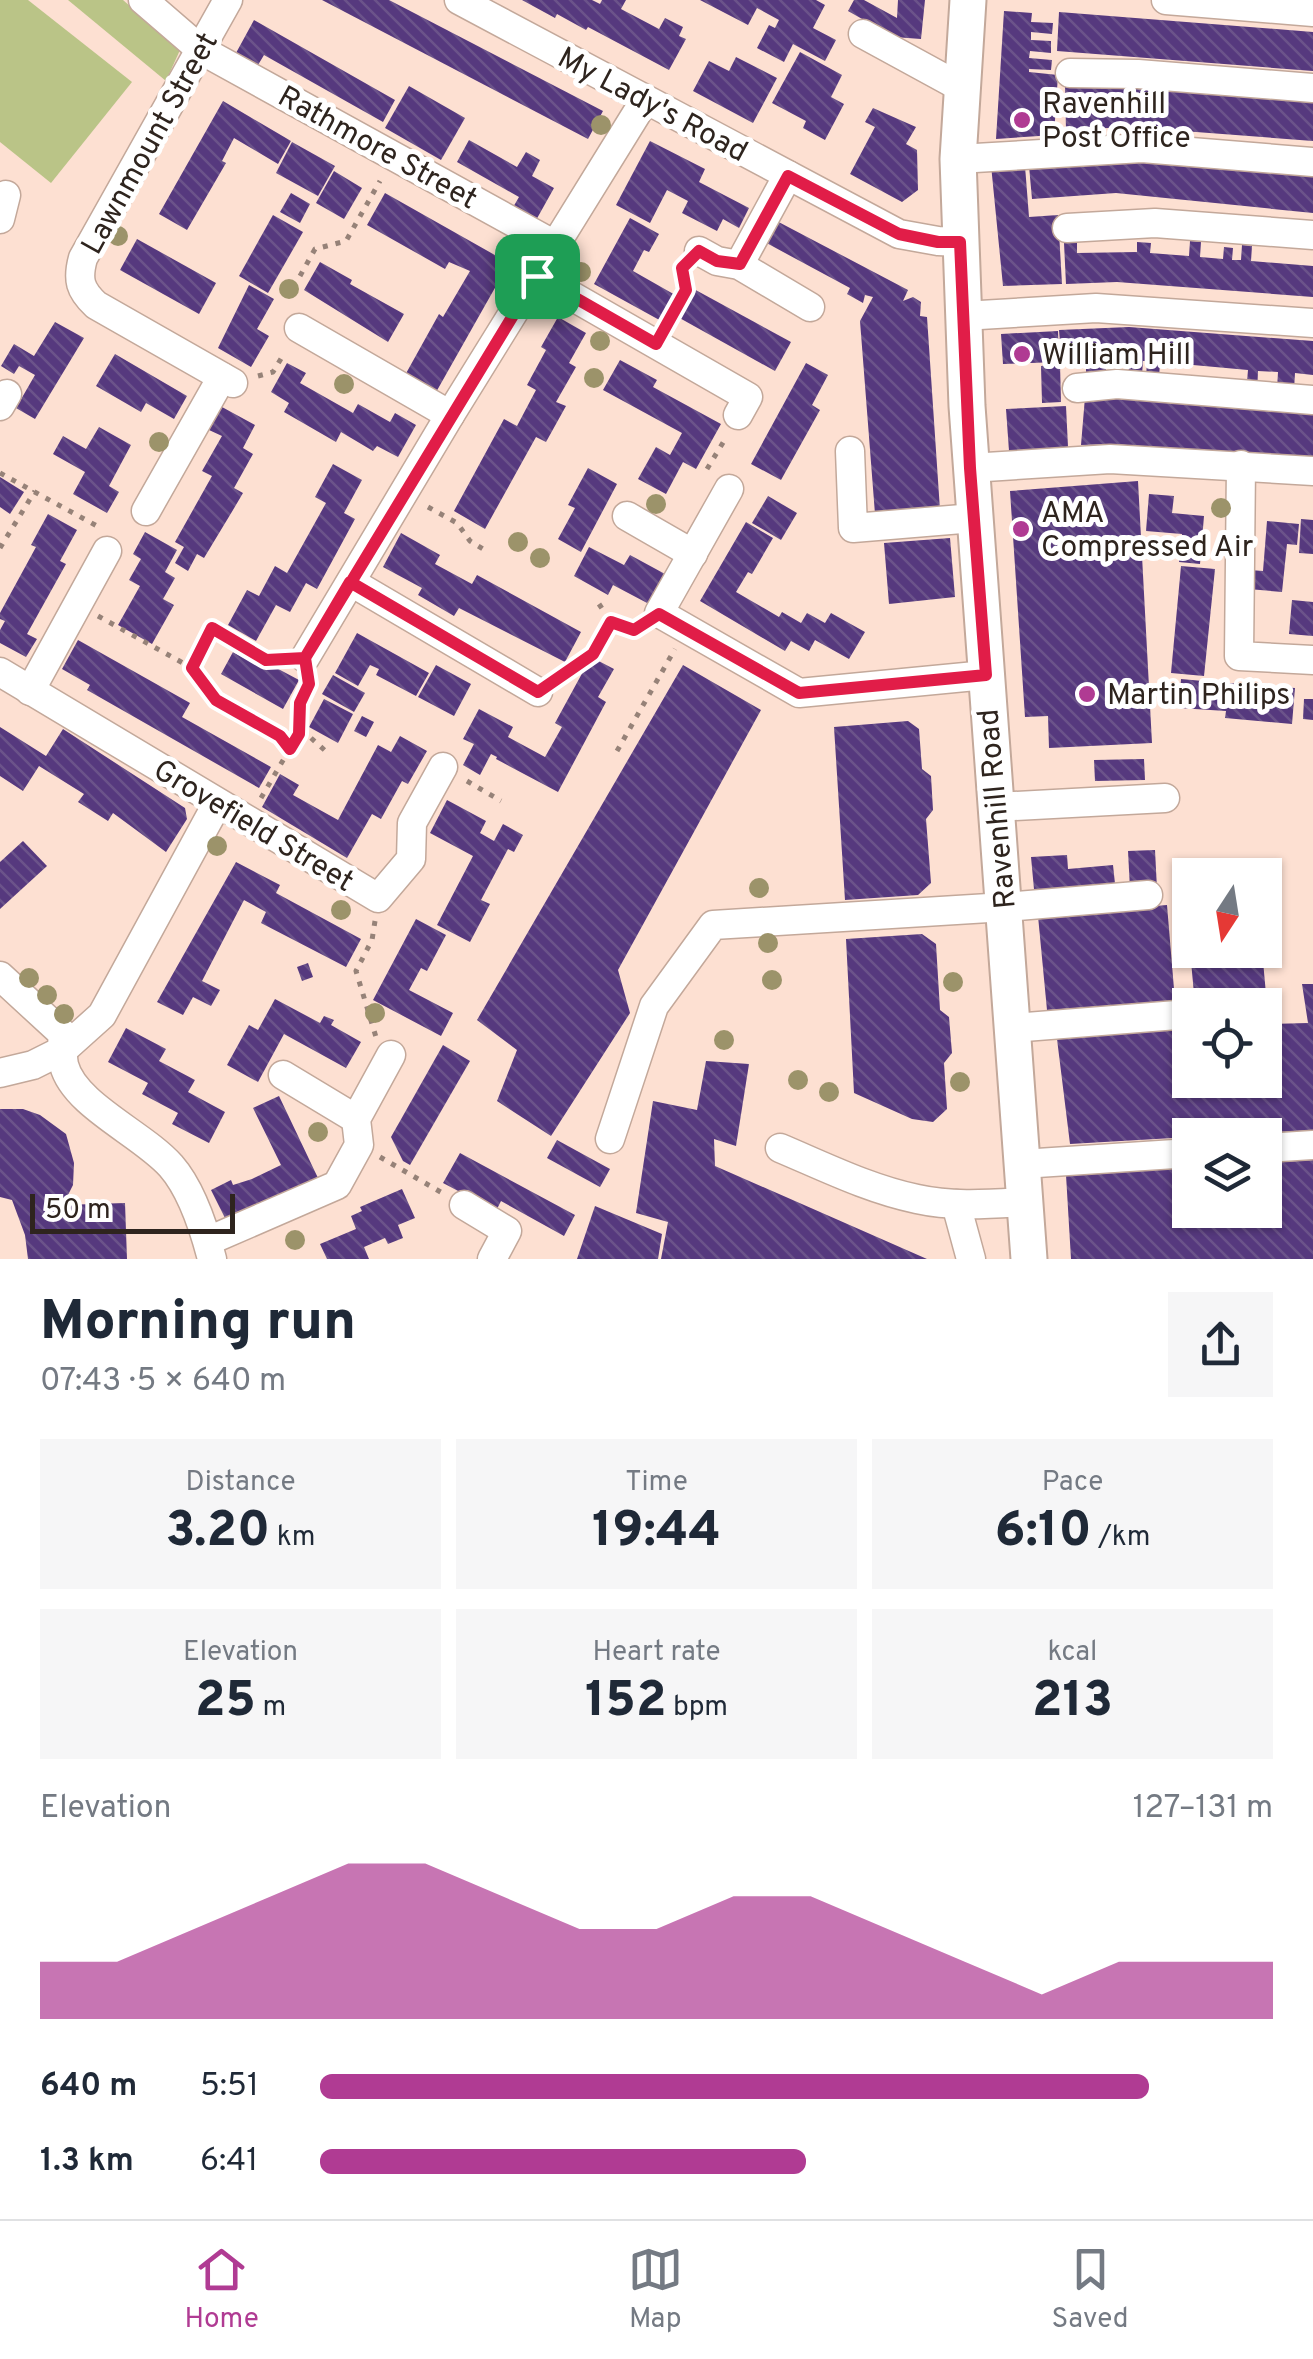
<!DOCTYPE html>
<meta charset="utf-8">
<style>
:root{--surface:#fff;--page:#f6f6f7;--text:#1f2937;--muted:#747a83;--line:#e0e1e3;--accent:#b03b93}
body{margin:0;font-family:Overpass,sans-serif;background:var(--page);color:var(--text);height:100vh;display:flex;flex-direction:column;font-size:38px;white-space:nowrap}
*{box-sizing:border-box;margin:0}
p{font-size:32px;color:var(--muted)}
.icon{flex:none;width:55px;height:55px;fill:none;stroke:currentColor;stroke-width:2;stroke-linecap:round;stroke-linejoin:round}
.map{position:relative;height:1259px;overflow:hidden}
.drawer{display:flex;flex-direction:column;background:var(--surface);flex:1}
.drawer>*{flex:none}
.needle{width:65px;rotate:192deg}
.controls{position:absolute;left:1172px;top:858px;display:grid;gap:20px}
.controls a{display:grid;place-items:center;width:110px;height:110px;border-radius:0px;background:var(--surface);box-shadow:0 2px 8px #0004;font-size:50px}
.scale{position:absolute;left:30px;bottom:25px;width:205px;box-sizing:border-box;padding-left:10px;border:5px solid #2e241e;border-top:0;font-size:28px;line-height:35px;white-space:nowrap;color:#2e241e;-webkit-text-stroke:8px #fff;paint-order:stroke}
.pin{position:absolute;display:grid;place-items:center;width:85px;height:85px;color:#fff;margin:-42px;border-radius:20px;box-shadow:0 5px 15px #0006}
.round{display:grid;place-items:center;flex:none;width:105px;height:105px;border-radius:0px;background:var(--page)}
.headline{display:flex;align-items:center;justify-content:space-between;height:170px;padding:0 40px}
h1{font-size:55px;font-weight:800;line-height:75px}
.figures{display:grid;grid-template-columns:repeat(3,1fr);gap:15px;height:170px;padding:10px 40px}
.figures div{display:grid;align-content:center;border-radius:0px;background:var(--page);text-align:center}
.figures b{font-size:50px;font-weight:800}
.figures small{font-size:28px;font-weight:400}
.figures p{font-size:28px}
.chart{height:280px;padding:20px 40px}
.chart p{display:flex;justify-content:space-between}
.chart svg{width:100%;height:180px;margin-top:10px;fill:var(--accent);opacity:.7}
ul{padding:0 40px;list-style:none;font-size:32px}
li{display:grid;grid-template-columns:160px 120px 1fr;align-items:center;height:75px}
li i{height:25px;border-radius:12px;background:var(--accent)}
.menu{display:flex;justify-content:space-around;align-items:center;height:140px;border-top:2px solid var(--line);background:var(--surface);font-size:28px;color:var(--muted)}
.menu a{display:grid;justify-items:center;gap:5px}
.menu .on{color:var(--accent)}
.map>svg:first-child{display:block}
</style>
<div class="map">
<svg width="1313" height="1259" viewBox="0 0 1313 1259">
<defs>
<pattern id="building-back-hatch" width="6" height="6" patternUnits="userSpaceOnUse" patternTransform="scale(2.5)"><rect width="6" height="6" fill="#56397e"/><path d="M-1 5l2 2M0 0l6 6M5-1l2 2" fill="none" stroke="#6b538a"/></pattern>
</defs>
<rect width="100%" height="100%" fill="#fde0d2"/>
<g fill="#bac487">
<polygon points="0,0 28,0 132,82 51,183 0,142"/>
<polygon points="68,0 123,0 180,50 166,81"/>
</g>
<g fill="url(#building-back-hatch)">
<polygon points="322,0 389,0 603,111 588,139"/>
<polygon points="522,0 592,0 600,4 602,0 626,0 621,9 659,29 665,18 683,27 679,36 686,39 669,70 588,27 586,30 557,14 555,18"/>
<polygon points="700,0 816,0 825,5 813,28 836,40 825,61 793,44 784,62 757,48 769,25 775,28 779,20 757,8 748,25"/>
<polygon points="854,0 864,0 897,18 898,0 925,0 921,39 894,37 848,11"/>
<polygon points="1004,11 1032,13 1031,22 1053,23 1052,34 1031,32 1031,40 1051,41 1051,53 1030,51 1029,58 1052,60 1051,70 1029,69 1029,72 1058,75 1054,135 996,139"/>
<polygon points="1059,12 1313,32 1313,71 1057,51"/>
<polygon points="254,20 395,100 383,122 264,55 258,65 236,53"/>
<polygon points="800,52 842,75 831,97 844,104 825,140 803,128 806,121 772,103"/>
<polygon points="736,57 777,78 753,123 693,91 709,61 729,71"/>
<polygon points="1113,85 1313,97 1313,141 1130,127 1066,130 1065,87"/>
<polygon points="409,86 465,118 441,160 385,128"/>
<polygon points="223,101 291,141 278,164 234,138 222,161 226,163 187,230 159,214"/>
<polygon points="873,108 916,127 906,144 917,150 918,190 902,202 850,174 875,127 865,122"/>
<polygon points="469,140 517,167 526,152 540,160 532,176 554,188 535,222 512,209 519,197 457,162"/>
<polygon points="650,141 705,169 699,182 749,208 739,228 723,219 717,231 682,213 688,201 667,190 650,223 616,205"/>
<polygon points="292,142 335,166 318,196 276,173"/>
<polygon points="1100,155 1313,175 1313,213 1116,193 1032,199 1029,166"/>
<polygon points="991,165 1025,166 1029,217 1058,215 1062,284 1003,286"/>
<polygon points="334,171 362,188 344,219 316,203"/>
<polygon points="291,193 310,204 300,223 280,212"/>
<polygon points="385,193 509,263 435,394 404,377 439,314 443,317 470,271 449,262 445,269 367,225"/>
<polygon points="273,215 303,232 268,293 239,276"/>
<polygon points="630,218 659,234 649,252 644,250 633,271 677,296 663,322 594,284"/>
<polygon points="771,218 908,290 903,301 913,297 921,302 920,316 927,317 940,510 875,514 860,321 873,297 865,295 863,303 847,294 850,288 759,239"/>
<polygon points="137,239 216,283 199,314 120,270"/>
<polygon points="1190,241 1201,242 1200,257 1223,259 1224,247 1233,248 1232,260 1241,260 1242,245 1252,246 1251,261 1313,266 1313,297 1117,282 1066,284 1064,243 1077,243 1077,253 1137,252 1137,242 1151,243 1150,253 1189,256"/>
<polygon points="320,262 352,280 350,284 404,314 388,342 304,290"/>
<polygon points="249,285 274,299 257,329 269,336 251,367 218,348"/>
<polygon points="692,288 791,342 775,371 676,316"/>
<polygon points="558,317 586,333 569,363 576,367 556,402 566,406 546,442 536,437 485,529 454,511 504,419 517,426 536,390 527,385 546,350 541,347"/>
<polygon points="55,322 84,338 35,419 16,408 35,375 19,366 14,374 1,366 14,344 34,356"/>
<polygon points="1129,327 1313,341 1313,375 1295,373 1294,390 1277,389 1278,372 1258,371 1257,394 1246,393 1248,370 1160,362 1159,378 1146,378 1147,361 1143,361 1142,375 1128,374 1130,360 1106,361 1106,381 1086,383 1086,363 1062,366 1059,330"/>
<polygon points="1058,331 1059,362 1003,364 1001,334"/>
<polygon points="115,354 187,396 174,419 146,403 141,412 96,386"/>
<polygon points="620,360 657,380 653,387 721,424 696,469 683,462 666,494 638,479 656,447 670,455 682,433 603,390"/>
<polygon points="287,363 306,373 300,383 353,413 358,404 390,422 395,413 416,425 398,457 377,446 373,451 341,432 336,442 284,412 289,403 271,392"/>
<polygon points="806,363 828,375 812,405 820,410 781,480 751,464"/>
<polygon points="1060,364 1061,402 1042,403 1041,366"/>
<polygon points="1102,396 1313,412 1313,459 1114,444 1081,445 1085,397"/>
<polygon points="1066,406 1068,447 1009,451 1006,409"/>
<polygon points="222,407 255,425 243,448 253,454 234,488 243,493 233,510 204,558 197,554 188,571 175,563 184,547 175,542 212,476 202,471 222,436 209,430"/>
<polygon points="99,427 131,445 109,486 119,492 107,513 73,494 85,472 53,454 63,436 86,449"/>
<polygon points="333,464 362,480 344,513 355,519 317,589 306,583 290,612 276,605 256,641 228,625 247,590 259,596 275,566 287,573 326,503 315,497"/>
<polygon points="588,468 617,484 581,552 558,539 575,508 568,505"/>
<polygon points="0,477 24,492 10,514 0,507"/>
<polygon points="1138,481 1152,743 1049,748 1048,716 1025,717 1010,491"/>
<polygon points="1149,494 1174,496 1172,513 1204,516 1200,564 1179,562 1182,534 1146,531"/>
<polygon points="768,496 797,513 781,540 752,523"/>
<polygon points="48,514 77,530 60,561 66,564 27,634 37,639 26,657 0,643 0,630 5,621 0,619 0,613 36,547 31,545"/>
<polygon points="1301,519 1313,520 1313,554 1299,553"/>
<polygon points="1267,521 1299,524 1297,545 1287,544 1282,592 1248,589 1250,570 1263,571"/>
<polygon points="746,522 773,538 752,574 748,572 736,592 779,617 782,612 801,623 807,613 825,623 831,613 865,632 849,659 815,640 809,651 791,641 785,651 700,601"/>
<polygon points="145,532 177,550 165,572 175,578 163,599 174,605 152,644 118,625 140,586 129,580 141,559 133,554"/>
<polygon points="401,533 440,555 435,564 472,584 477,575 581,632 565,662 459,608 454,616 418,595 422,588 383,567"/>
<polygon points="950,538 955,597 889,604 884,543"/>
<polygon points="589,547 624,565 630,555 665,574 649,604 613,585 608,595 574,576"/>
<polygon points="1181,566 1215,569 1204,676 1171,673"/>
<polygon points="1292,600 1313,602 1313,636 1289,634"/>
<polygon points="357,633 429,673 416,696 376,675 379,669 370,665 358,686 335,673"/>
<polygon points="78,640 190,703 182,717 271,767 259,788 87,690 90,685 62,669"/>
<polygon points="233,652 264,669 267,663 299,680 283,709 221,674"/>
<polygon points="591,657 614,669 598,697 606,702 558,792 496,759 497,757 491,754 480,775 463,765 474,744 463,739 479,709 513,727 508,737 545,757 562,727 555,723"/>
<polygon points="436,665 471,684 454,716 418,697"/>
<polygon points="683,665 761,710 618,970 630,1013 551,1136 497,1101 517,1050 477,1020"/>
<polygon points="333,675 365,693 354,712 322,694"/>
<polygon points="1181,679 1203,681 1203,688 1226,690 1226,701 1228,683 1295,688 1292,724 1225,718 1226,711 1179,708"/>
<polygon points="324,699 353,714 338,743 309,727"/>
<polygon points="1304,699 1313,699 1313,720 1303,719"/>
<polygon points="362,716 374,722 366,737 354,731"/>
<polygon points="908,721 919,729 922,769 931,776 933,810 926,819 931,883 918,895 845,900 834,727"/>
<polygon points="0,727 46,756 63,729 185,808 187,819 166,852 113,813 108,821 78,802 84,794 39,766 23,791 0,776"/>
<polygon points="400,736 427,751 408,784 402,781 381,819 372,814 347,858 262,807 280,774 299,785 293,795 338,820 378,745 391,752"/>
<polygon points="1144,759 1145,780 1095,781 1094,760"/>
<polygon points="447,800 486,821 480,833 494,841 503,824 523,835 514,852 508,849 481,900 490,904 470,942 437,925 473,856 430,833"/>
<polygon points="23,841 47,866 0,909 0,862"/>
<polygon points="1155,850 1157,889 1130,889 1128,851"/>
<polygon points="1067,855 1068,869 1113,865 1116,893 1035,900 1031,857"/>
<polygon points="236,862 280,885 276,893 361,939 346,967 261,923 266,912 244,900 202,981 220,990 211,1006 193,997 183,1015 157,1002"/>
<polygon points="1183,899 1190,899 1190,936 1187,936"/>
<polygon points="1167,905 1175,1001 1047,1010 1038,916"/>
<polygon points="416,919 446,935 427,971 421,968 409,990 453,1013 441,1036 373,1000"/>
<polygon points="922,934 936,944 940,1010 949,1017 952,1053 944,1063 947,1109 933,1122 912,1119 854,1093 846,939"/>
<polygon points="1190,950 1262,950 1267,1005 1195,1005"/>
<polygon points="308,963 313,977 302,981 297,967"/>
<polygon points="1302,984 1313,984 1313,1130 1070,1144 1057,1039 1190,1028 1190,1080 1265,1080 1265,1017 1268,1024 1308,1023"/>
<polygon points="275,999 320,1023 324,1016 334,1020 331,1025 361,1042 346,1068 284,1034 258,1082 227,1065 249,1025 258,1030"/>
<polygon points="126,1028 166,1049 159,1061 195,1080 188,1092 225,1112 209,1143 172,1124 178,1113 142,1094 148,1083 108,1062"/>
<polygon points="443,1045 470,1061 410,1165 403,1161 391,1137"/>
<polygon points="706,1061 749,1064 736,1146 714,1139 715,1166 927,1259 661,1259 668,1222 636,1213 653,1101 697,1110"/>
<polygon points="279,1096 318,1178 227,1222 211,1190 231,1180 233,1185 252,1179 281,1165 253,1108"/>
<polygon points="0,1109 23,1109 40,1115 66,1134 74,1163 73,1185 63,1205 125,1203 127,1259 28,1259 25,1235 12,1200 0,1197"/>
<polygon points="557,1140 610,1169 600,1187 547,1158"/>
<polygon points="460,1153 575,1215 564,1236 501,1201 496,1211 443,1183"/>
<polygon points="1313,1160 1313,1259 1071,1259 1066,1175 1190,1168 1190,1210 1265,1210 1265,1163"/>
<polygon points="402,1189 415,1218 398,1225 403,1238 388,1244 385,1238 364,1247 369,1259 327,1259 320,1244 356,1229 351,1216 362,1211 360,1207"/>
<polygon points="595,1206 662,1234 658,1259 577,1259"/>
</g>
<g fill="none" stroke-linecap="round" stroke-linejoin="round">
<defs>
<g id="minor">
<polyline points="143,0 201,50 555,245"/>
<path d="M228,0l-145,258c-6,22 -3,32 13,47l137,78"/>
<polyline points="459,0 899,234 938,241 960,242"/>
<polyline points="1166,0 1313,12"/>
<polyline points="863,34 962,88"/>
<polyline points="1070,73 1138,74 1313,88"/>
<polyline points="958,159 1142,148 1313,162"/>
<polyline points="0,219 6,195"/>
<polyline points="1067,228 1155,223 1313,235"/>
<polyline points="699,251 717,261 739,265 810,307"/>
<polyline points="739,265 788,175"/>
<polyline points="537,276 748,397 738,415"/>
<polyline points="963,316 1096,308 1313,323"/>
<polyline points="299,328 450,415"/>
<polyline points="1077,388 1117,384 1313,400"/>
<polyline points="0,406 7,394"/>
<polyline points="850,451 853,528 974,518"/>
<polyline points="1241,465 1239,656 1313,660"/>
<polyline points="970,468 1110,459 1313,471"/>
<polyline points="729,489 659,613 799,693 986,675"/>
<polyline points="146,511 222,377"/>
<polyline points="627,516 693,554"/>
<polyline points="351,582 538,692"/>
<polyline points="305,658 450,415 645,100"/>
<polyline points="0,672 378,898 411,859 412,823 443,767"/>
<polyline points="30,691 107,551"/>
<polyline points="996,807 1165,798"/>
<path d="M0,976l62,57c1,10 0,22 2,32 10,40 79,69 107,101 21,24 33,62 41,93"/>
<polyline points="1013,1028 1177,1015"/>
<polyline points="0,1073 33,1065 63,1050 102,1015 217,804"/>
<polyline points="283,1075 356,1119"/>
<polyline points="610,1139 654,1006 713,925 1005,907 1148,895"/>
<path d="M780,1148c45,19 89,41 137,51 36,8 72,5 108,3"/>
<polyline points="1265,1148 1313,1145"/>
<polyline points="1022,1164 1190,1153"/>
<polyline points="956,1204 971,1259"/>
<polyline points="464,1205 507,1231 492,1259"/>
<polyline points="208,1241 337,1185 359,1145 356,1119 391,1055"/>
</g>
<polyline id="major" points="968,0 958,159 967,406 1029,1259"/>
</defs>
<use href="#minor" stroke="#c3a89a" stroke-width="31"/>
<use href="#major" stroke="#c3a89a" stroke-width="39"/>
<g stroke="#968278" stroke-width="5" stroke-dasharray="5 8" stroke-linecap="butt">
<polyline points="300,276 315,249 346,241 380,181"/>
<polyline points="669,320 686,290 683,271"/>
<polyline points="258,376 273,372 285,352"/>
<polyline points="707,469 727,436"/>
<polyline points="0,473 97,526"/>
<polyline points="428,507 457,523 470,541 488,552"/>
<polyline points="0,548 35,491"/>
<polyline points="599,604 611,622 633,629 640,626"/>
<polyline points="98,616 192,668 215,700 280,735 290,749"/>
<polyline points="192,668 212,628 267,660 278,659"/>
<polyline points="561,676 593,653 611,622"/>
<polyline points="299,733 311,738 330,755"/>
<polyline points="617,751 675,649"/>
<polyline points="467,781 501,801"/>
<polyline points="261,798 299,733 300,703 309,682"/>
<polyline points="375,921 372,940 356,971 376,1037"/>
<polyline points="380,1157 444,1194"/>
</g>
<use href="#minor" stroke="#fff" stroke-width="28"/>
<use href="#major" stroke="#fff" stroke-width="35"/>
</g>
<g fill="#9c936a">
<circle cx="601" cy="125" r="10"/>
<circle cx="118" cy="236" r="10"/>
<circle cx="581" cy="272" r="10"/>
<circle cx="289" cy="289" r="10"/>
<circle cx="600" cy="341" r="10"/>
<circle cx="594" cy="378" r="10"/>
<circle cx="344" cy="384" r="10"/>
<circle cx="159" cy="442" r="10"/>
<circle cx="656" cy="504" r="10"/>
<circle cx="1221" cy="508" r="10"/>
<circle cx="518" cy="542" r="10"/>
<circle cx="540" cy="558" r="10"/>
<circle cx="217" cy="846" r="10"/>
<circle cx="759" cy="888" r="10"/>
<circle cx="341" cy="910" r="10"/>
<circle cx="768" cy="943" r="10"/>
<circle cx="29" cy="978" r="10"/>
<circle cx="772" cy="980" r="10"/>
<circle cx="953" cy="982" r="10"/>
<circle cx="47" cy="995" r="10"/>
<circle cx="375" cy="1013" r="10"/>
<circle cx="64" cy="1014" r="10"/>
<circle cx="724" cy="1040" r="10"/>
<circle cx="798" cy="1080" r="10"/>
<circle cx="960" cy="1082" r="10"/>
<circle cx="829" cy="1092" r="10"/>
<circle cx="318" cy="1132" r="10"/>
<circle cx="295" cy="1240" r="10"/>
</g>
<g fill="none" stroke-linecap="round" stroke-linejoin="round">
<defs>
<polyline id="route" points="537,276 305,658 309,684 300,703 299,734 290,749 280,736 216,700 192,668 212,628 266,660 305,658 350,582 538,692 593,654 611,622 634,630 659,614 799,693 986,675 970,468 960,242 938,242 899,234 788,176 740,264 717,261 699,251 682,268 686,290 656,344 537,276"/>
</defs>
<use href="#route" stroke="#fff" stroke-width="20"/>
<use href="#route" stroke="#e11d48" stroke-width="12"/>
</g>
<g fill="#b03b93" stroke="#fff" stroke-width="4">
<circle cx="1022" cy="120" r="10"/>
<circle cx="1022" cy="354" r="10"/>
<circle cx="1021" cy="529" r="10"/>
<circle cx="1087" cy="694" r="10"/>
</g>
<g text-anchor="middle" stroke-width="10" stroke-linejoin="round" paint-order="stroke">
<g font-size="30" fill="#2e241e" stroke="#fff" text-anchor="start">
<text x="1042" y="113">Ravenhill<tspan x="1042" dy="34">Post Office</tspan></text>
<text x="1042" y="364">William Hill</text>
<text x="1041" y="522">AMA<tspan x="1041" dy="34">Compressed Air</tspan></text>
<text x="1107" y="704">Martin Philips</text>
</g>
<g font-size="30" fill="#2e241e" stroke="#fff">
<text transform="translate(653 104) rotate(28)" y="10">My Lady's Road</text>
<text transform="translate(149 143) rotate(-61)" y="10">Lawnmount Street</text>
<text transform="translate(378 147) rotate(29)" y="10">Rathmore Street</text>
<text transform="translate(996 809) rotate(-95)" y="10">Ravenhill Road</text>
<text transform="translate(254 825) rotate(31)" y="10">Grovefield Street</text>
</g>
</g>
</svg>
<div class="controls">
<a><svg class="needle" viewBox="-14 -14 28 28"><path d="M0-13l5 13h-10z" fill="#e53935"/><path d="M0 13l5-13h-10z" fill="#747a83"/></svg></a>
<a><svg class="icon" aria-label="locate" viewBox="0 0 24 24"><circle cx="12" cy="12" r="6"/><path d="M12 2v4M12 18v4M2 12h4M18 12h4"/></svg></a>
<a><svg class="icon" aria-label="layers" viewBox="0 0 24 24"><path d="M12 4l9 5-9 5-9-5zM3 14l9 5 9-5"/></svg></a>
</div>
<div class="scale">50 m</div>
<div class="pin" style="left:537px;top:276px;background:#1e9e55"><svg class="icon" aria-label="arrive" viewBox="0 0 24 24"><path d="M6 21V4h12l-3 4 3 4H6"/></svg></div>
</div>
<section class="drawer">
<div class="headline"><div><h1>Morning run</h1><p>07:43 · 5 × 640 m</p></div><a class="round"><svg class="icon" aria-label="share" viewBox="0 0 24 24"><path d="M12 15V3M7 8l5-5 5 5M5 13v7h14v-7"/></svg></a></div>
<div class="figures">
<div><p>Distance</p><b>3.20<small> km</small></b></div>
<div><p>Time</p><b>19:44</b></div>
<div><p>Pace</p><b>6:10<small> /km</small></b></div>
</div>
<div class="figures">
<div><p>Elevation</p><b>25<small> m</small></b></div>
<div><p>Heart rate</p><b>152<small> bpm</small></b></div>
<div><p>kcal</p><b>213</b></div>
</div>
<div class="chart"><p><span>Elevation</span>127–131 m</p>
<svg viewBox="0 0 160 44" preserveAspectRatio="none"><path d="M0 44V30L10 30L20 22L30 14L40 6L50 6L60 14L70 22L80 22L90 14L100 14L110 22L120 30L130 38L140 30L150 30L160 30V44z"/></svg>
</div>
<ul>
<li><b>640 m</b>5:51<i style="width:87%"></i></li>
<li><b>1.3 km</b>6:41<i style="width:51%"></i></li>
</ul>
</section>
<nav class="menu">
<a class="on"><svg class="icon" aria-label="home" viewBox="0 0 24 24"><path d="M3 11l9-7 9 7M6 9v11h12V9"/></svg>Home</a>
<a><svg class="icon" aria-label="map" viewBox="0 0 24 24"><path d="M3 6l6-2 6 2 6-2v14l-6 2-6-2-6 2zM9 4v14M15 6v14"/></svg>Map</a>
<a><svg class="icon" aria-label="saved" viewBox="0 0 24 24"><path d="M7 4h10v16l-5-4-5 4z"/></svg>Saved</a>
</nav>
